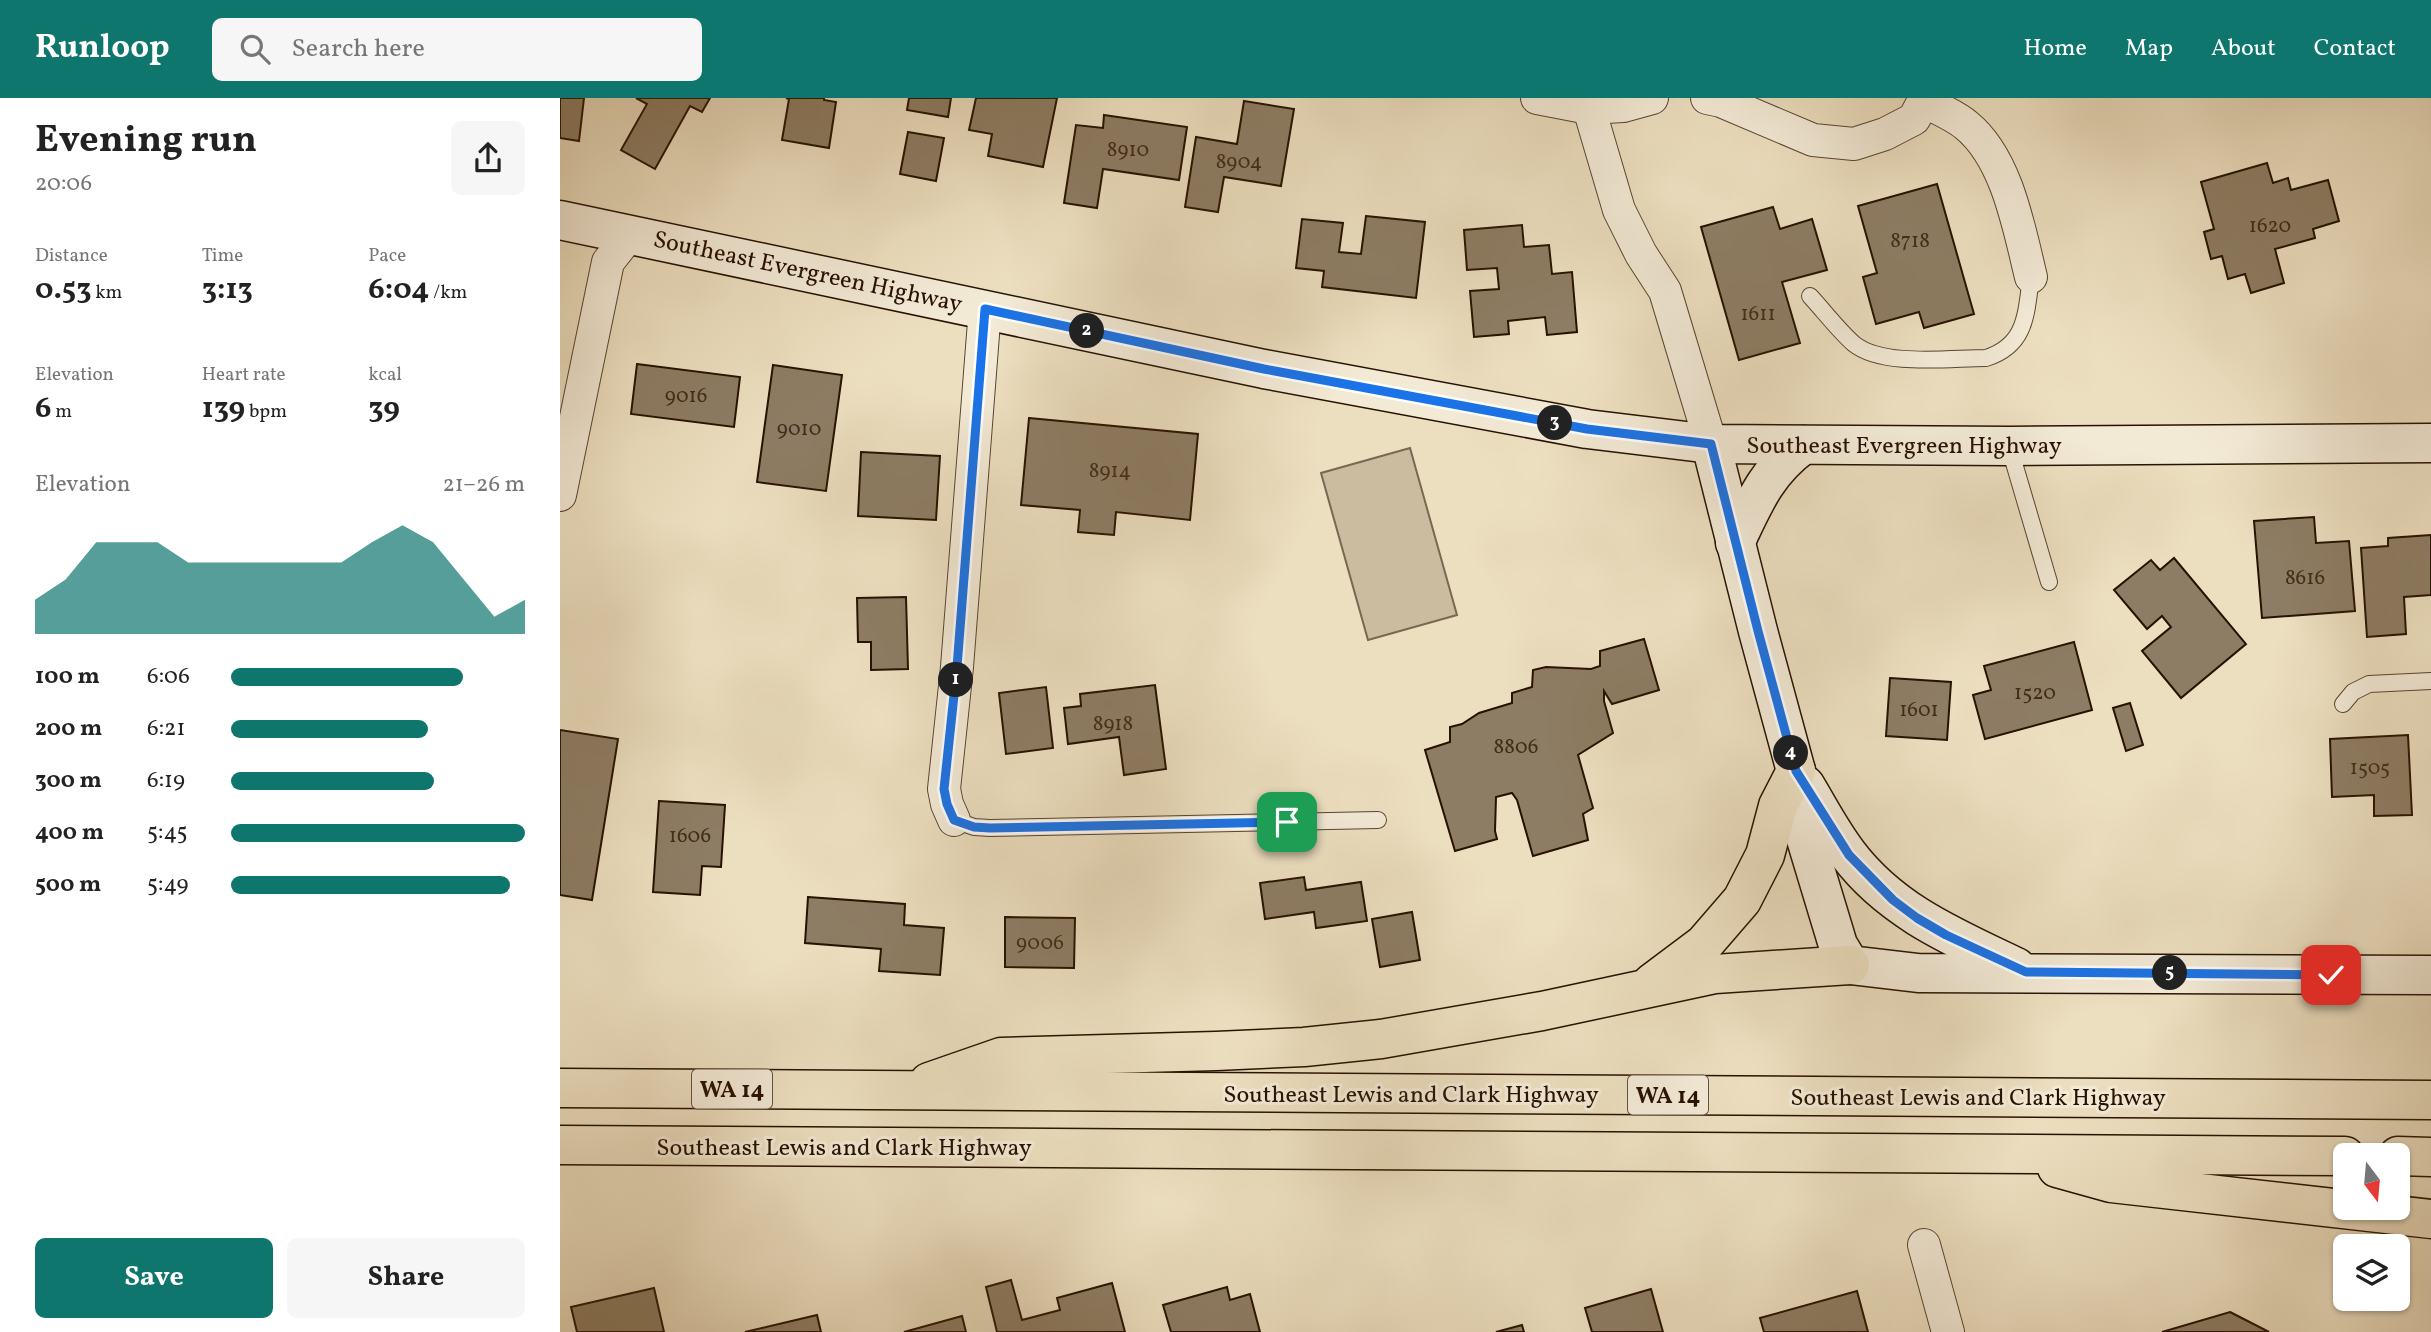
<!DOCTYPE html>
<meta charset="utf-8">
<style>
:root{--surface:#fff;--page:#f6f6f6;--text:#222;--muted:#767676;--accent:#0f766e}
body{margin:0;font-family:Vollkorn,serif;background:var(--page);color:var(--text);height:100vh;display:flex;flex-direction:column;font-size:26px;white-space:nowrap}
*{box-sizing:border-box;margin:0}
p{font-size:23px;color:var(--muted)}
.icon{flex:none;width:38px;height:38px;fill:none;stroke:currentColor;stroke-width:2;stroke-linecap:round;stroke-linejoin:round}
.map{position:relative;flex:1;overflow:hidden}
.panel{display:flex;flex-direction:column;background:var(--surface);width:560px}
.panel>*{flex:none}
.needle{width:46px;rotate:164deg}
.fabs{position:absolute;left:1773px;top:1045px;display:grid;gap:14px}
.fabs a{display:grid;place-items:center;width:77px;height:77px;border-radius:10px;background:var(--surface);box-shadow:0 2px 5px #0004;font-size:35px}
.pin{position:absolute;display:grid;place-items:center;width:60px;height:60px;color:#fff;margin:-30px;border-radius:14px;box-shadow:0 4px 10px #0006}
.km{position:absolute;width:35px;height:35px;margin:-18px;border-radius:50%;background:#222;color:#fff;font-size:19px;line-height:35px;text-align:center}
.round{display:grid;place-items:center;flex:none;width:74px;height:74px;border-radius:10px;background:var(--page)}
.head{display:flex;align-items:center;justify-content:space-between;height:119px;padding:0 35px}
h1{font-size:38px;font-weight:700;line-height:52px}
.metrics{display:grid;grid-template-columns:repeat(3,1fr);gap:10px;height:119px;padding:7px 35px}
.metrics div{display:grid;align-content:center}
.metrics b{font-size:30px;font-weight:700}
.metrics small{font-size:19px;font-weight:400}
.metrics p{font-size:19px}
.chart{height:196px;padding:14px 35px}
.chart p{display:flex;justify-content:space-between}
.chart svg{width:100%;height:126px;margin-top:7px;fill:var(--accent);opacity:.7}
.action{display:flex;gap:14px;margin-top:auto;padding:14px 35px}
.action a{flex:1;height:80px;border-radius:10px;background:var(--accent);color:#fff;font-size:28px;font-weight:700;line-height:80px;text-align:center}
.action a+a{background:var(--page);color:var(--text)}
ul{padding:0 35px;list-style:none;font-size:23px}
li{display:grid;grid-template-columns:112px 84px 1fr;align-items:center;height:52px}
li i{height:18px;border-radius:9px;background:var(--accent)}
header{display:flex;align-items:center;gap:42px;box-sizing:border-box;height:98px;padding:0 35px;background:var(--accent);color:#fff}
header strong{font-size:33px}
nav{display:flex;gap:38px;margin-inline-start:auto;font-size:24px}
.search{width:490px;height:63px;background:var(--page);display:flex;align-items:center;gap:18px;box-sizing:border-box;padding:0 24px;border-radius:10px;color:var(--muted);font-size:26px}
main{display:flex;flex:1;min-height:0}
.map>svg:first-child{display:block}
</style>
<header>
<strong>Runloop</strong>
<div class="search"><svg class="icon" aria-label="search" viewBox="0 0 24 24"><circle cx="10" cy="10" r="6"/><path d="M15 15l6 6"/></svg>Search here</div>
<nav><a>Home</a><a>Map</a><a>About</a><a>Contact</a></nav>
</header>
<main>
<section class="panel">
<div class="head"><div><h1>Evening run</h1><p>20:06</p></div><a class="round"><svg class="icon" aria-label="share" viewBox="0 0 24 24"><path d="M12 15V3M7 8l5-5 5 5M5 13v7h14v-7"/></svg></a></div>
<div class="metrics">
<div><p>Distance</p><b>0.53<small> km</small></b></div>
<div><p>Time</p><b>3:13</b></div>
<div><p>Pace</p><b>6:04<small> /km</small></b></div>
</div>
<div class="metrics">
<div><p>Elevation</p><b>6<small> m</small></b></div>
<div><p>Heart rate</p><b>139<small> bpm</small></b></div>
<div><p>kcal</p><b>39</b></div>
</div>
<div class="chart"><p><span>Elevation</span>21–26 m</p>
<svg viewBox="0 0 160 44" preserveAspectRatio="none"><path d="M0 44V32L10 25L20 12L30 12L40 12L50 19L60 19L70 19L80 19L90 19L100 19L110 12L120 6L130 12L140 25L150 38L160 32V44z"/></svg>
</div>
<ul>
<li><b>100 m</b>6:06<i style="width:79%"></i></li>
<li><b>200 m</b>6:21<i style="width:67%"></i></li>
<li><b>300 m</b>6:19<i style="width:69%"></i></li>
<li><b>400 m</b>5:45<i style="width:100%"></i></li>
<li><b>500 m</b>5:49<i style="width:95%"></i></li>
</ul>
<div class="action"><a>Save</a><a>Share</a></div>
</section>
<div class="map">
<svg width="1871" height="1234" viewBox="0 0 1871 1234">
<rect width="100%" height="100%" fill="#ecdfc0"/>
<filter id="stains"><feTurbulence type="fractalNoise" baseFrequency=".00286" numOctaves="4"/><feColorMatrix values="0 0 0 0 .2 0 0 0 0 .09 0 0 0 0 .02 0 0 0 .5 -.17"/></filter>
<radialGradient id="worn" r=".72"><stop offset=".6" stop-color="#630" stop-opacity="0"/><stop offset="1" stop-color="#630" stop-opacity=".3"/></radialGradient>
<polygon fill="#cbbc9f" stroke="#796750" stroke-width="2" points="850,350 897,517 808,542 761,375"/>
<g fill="#8d7d64" stroke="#271200" stroke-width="2">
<polygon points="0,0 24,0 19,43 0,40"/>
<polygon points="76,0 150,0 142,14 130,8 95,71 61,52 87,6"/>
<polygon points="226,0 264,0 264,2 276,4 269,50 222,42 229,1"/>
<polygon points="349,0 391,0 388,19 347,12"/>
<polygon points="416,0 497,0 483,69 428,58 432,36 409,32"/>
<polygon points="684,3 734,11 721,88 664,79 658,114 625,109 636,39 677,46"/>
<polygon points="544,17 627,29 619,82 543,71 537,110 504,105 516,27 543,30"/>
<polygon points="348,34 384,40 376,83 340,76"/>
<polygon points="1707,65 1713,85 1728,80 1731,92 1768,82 1779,123 1753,131 1755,140 1715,151 1724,185 1691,195 1685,176 1668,181 1662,158 1651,161 1644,134 1654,131 1641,84"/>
<polygon points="1377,86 1414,216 1364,230 1359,214 1316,226 1303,179 1317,175 1298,108"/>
<polygon points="1213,109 1220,131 1252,121 1267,172 1222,184 1240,245 1179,262 1141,129"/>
<polygon points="806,118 865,124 856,200 762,189 764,173 736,170 742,121 783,125 779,154 801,156"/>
<polygon points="962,127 964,149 989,147 992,176 1012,174 1017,234 987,237 985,219 948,223 949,236 914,239 910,193 939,191 937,170 907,172 904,132"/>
<polygon points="77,266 180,279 174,329 71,316"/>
<polygon points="213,267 282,277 266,393 197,384"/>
<polygon points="469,320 638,336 630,422 556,414 554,437 518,434 520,412 461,407"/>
<polygon points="301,354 380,358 376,422 298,418"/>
<polygon points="1754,419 1756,445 1789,443 1795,513 1702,520 1694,423"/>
<polygon points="1871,437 1871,497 1844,499 1846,536 1807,539 1801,450 1828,448 1828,440"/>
<polygon points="1614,460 1686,546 1621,600 1582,553 1611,529 1602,518 1587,531 1554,492 1591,462 1600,472"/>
<polygon points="346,499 348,571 311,572 311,544 298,544 297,500"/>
<polygon points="1084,541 1099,592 1052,606 1044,593 1044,603 1053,635 1018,657 1033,710 1023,716 1028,742 973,758 957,702 952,695 936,699 935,733 937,741 895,753 865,652 890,644 890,629 902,626 919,615 952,605 952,595 972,589 973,572 986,569 1031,571 1040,568 1040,553"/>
<polygon points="1514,544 1532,612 1425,641 1413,597 1431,592 1424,568"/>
<polygon points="1330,580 1391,584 1387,642 1326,638"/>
<polygon points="595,587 606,671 564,677 559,639 508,646 504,610 521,608 520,596"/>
<polygon points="486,589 493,650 446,656 439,595"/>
<polygon points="1570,605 1583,647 1566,653 1553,610"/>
<polygon points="0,632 58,641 32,802 0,797"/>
<polygon points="1848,637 1852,717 1814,718 1814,697 1772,699 1770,641"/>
<polygon points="99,703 165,707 161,769 142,768 140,797 93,794"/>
<polygon points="744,779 746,792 801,784 807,823 756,830 754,814 705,821 700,785"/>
<polygon points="248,799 345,806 344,827 384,830 380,877 319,873 321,851 245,845"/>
<polygon points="852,814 860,862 820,869 812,821"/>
<polygon points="445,819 515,820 514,870 445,869"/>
<polygon points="451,1182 462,1222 500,1212 497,1200 552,1185 565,1234 437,1234 426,1189"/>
<polygon points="667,1189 670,1202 690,1196 700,1234 611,1234 603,1207"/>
<polygon points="94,1190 104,1234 17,1234 11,1209"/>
<polygon points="1091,1191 1103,1234 1032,1234 1025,1210"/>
<polygon points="1297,1193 1308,1234 1204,1234 1200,1220"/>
<polygon points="1670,1214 1709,1234 1602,1234"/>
<polygon points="257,1217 261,1234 185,1234"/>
<polygon points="402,1218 406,1234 344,1234"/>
<polygon points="962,1227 964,1234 936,1234"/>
</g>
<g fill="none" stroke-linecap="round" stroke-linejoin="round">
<defs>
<g id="lane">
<path d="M1250,198c14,15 28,34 44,48 29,23 95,14 132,14 41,-13 40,-45 45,-81"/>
<polyline points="1449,348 1489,484"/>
<polyline points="1783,606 1793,594 1809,586 1871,583"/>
<polyline points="394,722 414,729 430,730 818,722"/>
</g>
<g id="street">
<polyline points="977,0 1029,10 1063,8 1092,0"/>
<polyline points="1026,0 1059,112 1081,156 1105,193 1151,346"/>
<polyline points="1147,0 1161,3 1253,42 1294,46 1325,36 1354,21 1365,0"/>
<path d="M1363,3c14,7 31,14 43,24 41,33 53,103 65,152"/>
<polyline points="0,397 48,164 71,135"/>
<polyline points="394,722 387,706 384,691 397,569 425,211"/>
<polyline points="1364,1147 1388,1234"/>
</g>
<g id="secondary">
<polyline points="0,122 704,271 1027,331 1151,346 1449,348 1871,345"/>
<polyline points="1151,346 1198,533 1236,673 1236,708 1278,847 1290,867 1358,875 1871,877"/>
<path d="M1175,445c19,-40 31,-71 68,-98"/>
<path d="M1245,687c14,23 26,47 43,69 43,57 105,83 168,113"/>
</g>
<g id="highway">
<polyline points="1092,885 1144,846 1182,802 1205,757 1218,708 1236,673"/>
<polyline points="369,984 441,959 656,953 744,949 821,941 982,913 1155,876 1290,867"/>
<polyline points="0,990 1871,1002"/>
<polyline points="0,1047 1785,1058"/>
<polyline points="1838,1058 1871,1059"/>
<polyline points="1497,1070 1551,1085 1871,1121"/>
</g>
</defs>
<use href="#lane" stroke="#584530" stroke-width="18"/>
<use href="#street" stroke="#584530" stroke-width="34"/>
<use href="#secondary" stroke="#271200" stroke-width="41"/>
<use href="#highway" stroke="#271200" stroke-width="41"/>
<use href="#lane" stroke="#f3ead6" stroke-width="16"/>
<use href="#street" stroke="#f3ead6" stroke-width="32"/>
<use href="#secondary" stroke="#f3ead6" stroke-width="38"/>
<use href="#highway" stroke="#ecdfc0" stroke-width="38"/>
</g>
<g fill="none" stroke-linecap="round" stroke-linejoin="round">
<defs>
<polyline id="route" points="727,724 430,730 414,729 394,722 387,706 384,691 397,569 425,211 704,271 1027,331 1151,346 1198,533 1236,673 1289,757 1333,802 1357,820 1386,837 1466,874 1771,877"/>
</defs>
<use href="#route" stroke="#fff" stroke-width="14"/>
<use href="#route" stroke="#1a73e8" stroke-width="9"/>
</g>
<g text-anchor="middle" stroke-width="6" stroke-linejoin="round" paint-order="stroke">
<g font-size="21" fill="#402d19">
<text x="568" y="58">8910</text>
<text x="679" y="70">8904</text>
<text x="1710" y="134">1620</text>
<text x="1350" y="149">8718</text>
<text x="1198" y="222">1611</text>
<text x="126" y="304">9016</text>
<text x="239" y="337">9010</text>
<text x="550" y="379">8914</text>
<text x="1745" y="486">8616</text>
<text x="1475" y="601">1520</text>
<text x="1359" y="618">1601</text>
<text x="553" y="632">8918</text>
<text x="956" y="655">8806</text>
<text x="1810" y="676">1505</text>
<text x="130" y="744">1606</text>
<text x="480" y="851">9006</text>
</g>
<g fill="#f3ead6" stroke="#645340" stroke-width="2">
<rect x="132" y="971.5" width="80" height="39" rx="5"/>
<rect x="1068" y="977.5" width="80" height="39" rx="5"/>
</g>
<g font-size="23" font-weight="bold" fill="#271200">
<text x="172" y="999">WA 14</text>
<text x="1108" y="1005">WA 14</text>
</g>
<g font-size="24" fill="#271200" stroke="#f3ead6">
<text transform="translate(248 173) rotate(12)" y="8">Southeast Evergreen Highway</text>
<text x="1344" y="355">Southeast Evergreen Highway</text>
<text x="851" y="1004">Southeast Lewis and Clark Highway</text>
<text x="1418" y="1007">Southeast Lewis and Clark Highway</text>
<text x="284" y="1057">Southeast Lewis and Clark Highway</text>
</g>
</g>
<rect width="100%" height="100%" filter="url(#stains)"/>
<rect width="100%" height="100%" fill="url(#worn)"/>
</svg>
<div class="fabs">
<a><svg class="needle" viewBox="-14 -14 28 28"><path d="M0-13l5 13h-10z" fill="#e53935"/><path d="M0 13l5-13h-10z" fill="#767676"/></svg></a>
<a><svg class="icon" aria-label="layers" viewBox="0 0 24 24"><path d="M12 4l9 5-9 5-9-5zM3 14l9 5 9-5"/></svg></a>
</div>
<div class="pin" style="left:727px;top:724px;background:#1e9e55"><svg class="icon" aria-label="arrive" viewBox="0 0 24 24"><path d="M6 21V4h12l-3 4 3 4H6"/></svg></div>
<div class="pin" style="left:1771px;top:877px;background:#d93025"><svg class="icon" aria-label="check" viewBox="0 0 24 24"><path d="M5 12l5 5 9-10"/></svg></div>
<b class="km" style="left:396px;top:582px">1</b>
<b class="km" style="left:527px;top:233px">2</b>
<b class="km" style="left:995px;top:325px">3</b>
<b class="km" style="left:1231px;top:655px">4</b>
<b class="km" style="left:1610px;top:875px">5</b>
</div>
</main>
